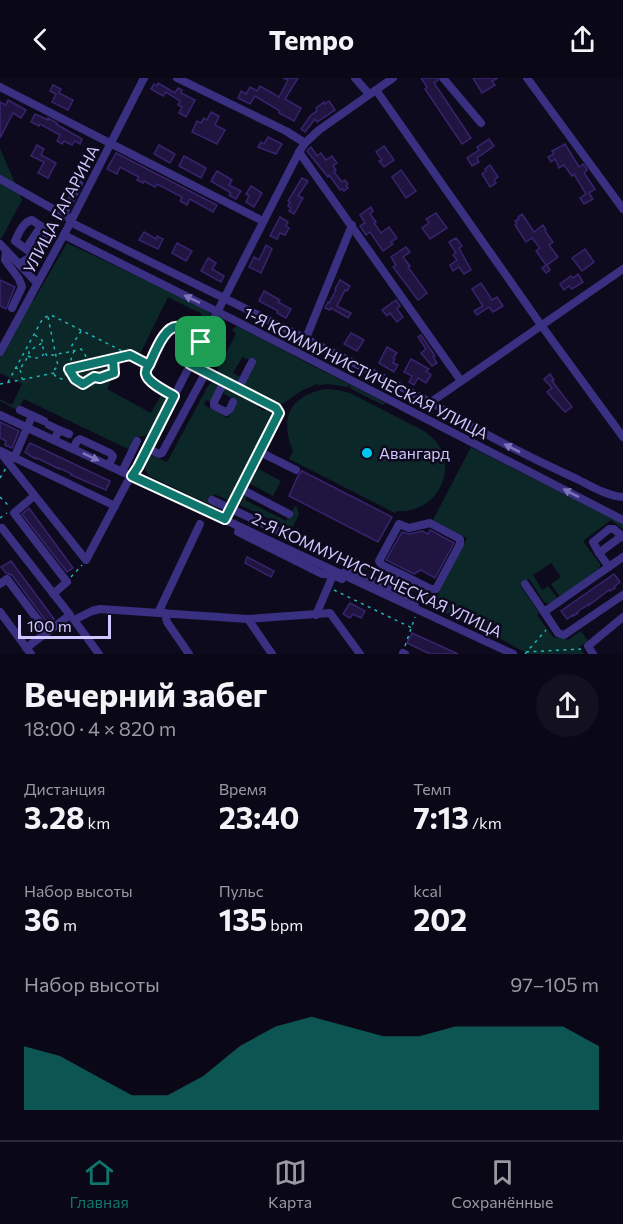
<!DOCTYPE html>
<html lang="ru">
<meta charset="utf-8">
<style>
:root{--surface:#0a0816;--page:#13111f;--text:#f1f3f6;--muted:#999aa1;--line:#2a2935;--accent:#0f766e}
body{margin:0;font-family:Commissioner,sans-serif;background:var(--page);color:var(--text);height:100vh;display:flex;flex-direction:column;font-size:22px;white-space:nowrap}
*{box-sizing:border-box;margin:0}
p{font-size:20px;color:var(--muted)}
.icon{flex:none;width:33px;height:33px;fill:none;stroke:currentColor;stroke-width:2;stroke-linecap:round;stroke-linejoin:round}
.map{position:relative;height:576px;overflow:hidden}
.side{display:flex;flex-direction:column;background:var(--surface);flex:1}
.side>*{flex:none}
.scale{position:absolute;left:18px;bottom:15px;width:93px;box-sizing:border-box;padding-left:6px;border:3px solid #d1c6ff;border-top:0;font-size:16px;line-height:21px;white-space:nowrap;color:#d1c6ff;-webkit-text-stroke:4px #0e0a1d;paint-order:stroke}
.pin{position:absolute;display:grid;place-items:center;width:51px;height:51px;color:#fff;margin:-26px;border-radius:12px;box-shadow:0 3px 9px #0006}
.round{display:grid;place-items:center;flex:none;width:63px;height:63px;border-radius:32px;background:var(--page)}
.headline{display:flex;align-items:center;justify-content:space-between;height:102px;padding:0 24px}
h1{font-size:33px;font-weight:700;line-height:45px}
.metrics{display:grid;grid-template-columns:repeat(3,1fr);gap:9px;height:102px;padding:6px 24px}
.metrics div{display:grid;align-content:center}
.metrics b{font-size:30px;font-weight:700}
.metrics small{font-size:16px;font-weight:400}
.metrics p{font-size:16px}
.chart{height:168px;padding:12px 24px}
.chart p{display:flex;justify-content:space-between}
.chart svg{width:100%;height:108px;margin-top:6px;fill:var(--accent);opacity:.7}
header{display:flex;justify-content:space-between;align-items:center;height:78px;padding:0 24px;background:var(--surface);font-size:27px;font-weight:700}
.tabs{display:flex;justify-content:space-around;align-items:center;height:84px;border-top:2px solid var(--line);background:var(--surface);font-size:16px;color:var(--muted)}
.tabs a{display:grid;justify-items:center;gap:3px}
.tabs .on{color:var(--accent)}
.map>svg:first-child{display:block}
</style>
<header><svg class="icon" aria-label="back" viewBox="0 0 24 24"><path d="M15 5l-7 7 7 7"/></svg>Tempo<svg class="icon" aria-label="share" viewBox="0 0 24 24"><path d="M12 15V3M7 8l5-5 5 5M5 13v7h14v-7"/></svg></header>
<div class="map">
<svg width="623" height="576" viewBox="0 0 623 576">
<rect width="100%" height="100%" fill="#0e0a1d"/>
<g fill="#0c2728">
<polygon points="0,70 22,122 1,161 0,160"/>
<polygon points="67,165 203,229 208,233 211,237 201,255 196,255 193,252 202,236 168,219 140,276 128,271 107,311 151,335 162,315 168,318 168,321 150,357 137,359 130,372 24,321 17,332 0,323 0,321 12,327 22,306 0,295 0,280 29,220 34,222"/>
<path d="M237,248l74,39 75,38 -3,2 -32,-16v-2l-3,-1 -1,1 -19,-3 -10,1 -1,-1 -16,7 -17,12 -5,1 -35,-19 10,-23 -5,-3h-4l-2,-3 -10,17 8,4 -3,5c-6,0 -15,-5 -20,-9v-5l18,-34 -4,-4z"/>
<path d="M212,304h3l3,4 -7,16 -5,-2 -2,5 24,13 9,-17 -13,-7 -1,-4 3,-2 33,16 -2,3 7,4 3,-3 8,6 -44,85 -3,1 -14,-6 -4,8 14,7 -9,-2 -62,-29c-11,-6 -9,-14 -2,-23l16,7 41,-76z"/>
<path d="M325,311l13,1 12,3 74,38c40,25 19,83 -27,80l-2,2 -106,-54 4,-8c-14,-33 -3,-55 32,-62z"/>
<polygon points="471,369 623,446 623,451 611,442 583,463 600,486 600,489 597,492 560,519 551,506 561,499 551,485 533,497 542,512 548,508 558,521 550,526 544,524 529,501 520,507 539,535 537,537 554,560 560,559 568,562 581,553 588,563 579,569 584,576 528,576 501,561 419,523 417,515 400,506 404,503 437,518 467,460 433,442"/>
<polygon points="255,389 281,403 273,418 247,404"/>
<polygon points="245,416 247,418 245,422 286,443 295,428 297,429 299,436 291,453 294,455 291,460 286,457 289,450 240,427"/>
<polygon points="347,475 395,499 393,503 351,485 344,490 338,484 341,478 345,480"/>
</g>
<g fill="#201440" stroke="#38246e" stroke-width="1.5">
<polygon points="283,0 298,0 285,21 301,30 294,43 279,35 280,33 255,18 250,26 238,20 241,13 246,16 250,9 257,13 260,8 279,19 288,2"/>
<polygon points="421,0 437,0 438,2 434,5 471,60 462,66 425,11 427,9"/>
<polygon points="473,0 498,0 492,3 495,7 482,15"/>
<polygon points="158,5 175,15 178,10 182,12 181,15 195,22 186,39 179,35 182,29 178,27 180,23 166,14 163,18 151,11 154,6 157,8"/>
<polygon points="53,7 61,11 59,15 73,22 68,32 52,24 56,16 50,13"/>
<polygon points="8,22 26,32 21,40 13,35 0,60 0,24 6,27"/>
<polygon points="329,23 335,32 317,44 315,41 305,54 301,51 311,37 317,33 316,30 324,24 325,26"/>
<polygon points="211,34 219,38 215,47 225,52 217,66 192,54 197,43 201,45 204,40 207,42"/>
<polygon points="35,36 48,42 48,40 57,45 56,46 82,61 80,66 75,63 72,67 64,63 62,66 57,63 60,57 40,46 39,48 31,44"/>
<polygon points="268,59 282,66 276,76 258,69 261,64 264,66"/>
<polygon points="489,61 494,68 477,80 479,84 472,88 467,80 479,72 477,69"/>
<polygon points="565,66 579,89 583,86 587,91 587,92 584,95 595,111 589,115 593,121 584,126 580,120 586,116 574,96 572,98 564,87 559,90 555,81 551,84 548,79 554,76 552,73"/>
<polygon points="37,67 44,71 41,77 56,85 48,100 38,95 44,84 31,78"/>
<polygon points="159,67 175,76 170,85 154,76"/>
<polygon points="384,68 394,82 384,89 379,83 382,82 376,74"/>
<polygon points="311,69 317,78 321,75 326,82 332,78 337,85 333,88 336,92 334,94 342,104 345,102 348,106 346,108 348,110 344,113 342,111 340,112 329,97 328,99 307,73"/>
<polygon points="116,75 217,127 213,134 190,121 187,127 180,123 182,119 157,106 155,109 144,103 143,105 137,102 139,99 120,89 117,96 107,91"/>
<polygon points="184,78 206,90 201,100 179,88"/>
<polygon points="490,87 498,99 494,102 496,105 490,109 482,96 486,93 485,91"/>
<polygon points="401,92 416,113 406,120 392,99"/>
<polygon points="217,93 232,102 229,107 241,113 236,121 229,117 231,115 211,103"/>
<polygon points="302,100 308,103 298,118 303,120 294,136 289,133 291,130 288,128 290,124 288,123"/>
<polygon points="251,108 262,115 254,129 246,124 249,118 246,116"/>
<polygon points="371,129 373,133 370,136 376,144 374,145 381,155 389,149 397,160 391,164 393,166 383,173 370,154 366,157 360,148 365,145 360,137"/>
<polygon points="436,135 447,150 430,161 422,150 429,145 426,141"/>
<polygon points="522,136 534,154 543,147 546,152 545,153 553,164 549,167 558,179 547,187 550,192 546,195 542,190 546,187 536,173 540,170 532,160 526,164 515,147 517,145 515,143 519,141 518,139"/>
<polygon points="280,139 288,144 286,148 289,150 285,157 280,155 277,161 270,158"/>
<polygon points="144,154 156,161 157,158 163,161 158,171 139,162"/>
<polygon points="456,160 462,168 459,170 471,192 464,196 459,189 453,193 450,187 457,182 453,177 456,175 449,164"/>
<polygon points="177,165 192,173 186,183 172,175"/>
<polygon points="266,167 272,171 261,195 249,189 254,179 259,182"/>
<polygon points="406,169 410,174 403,179 410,188 408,189 427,215 418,222 393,189 396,187 391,179"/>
<polygon points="585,171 594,184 582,193 572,180"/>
<polygon points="208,180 216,185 212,191 224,198 221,204 201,193"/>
<polygon points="578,196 583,204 572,211 569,208 564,212 560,206 571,198 573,200"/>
<polygon points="0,202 15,209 6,231 0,228"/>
<polygon points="340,202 350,208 347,213 345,212 337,228 351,235 348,240 331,230 330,232 325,230 328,224 329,225 336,212 335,211"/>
<polygon points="481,205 492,222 497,219 503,228 493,234 489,229 477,237 474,233 483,228 472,211"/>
<polygon points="264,213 280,222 278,224 291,231 286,240 277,235 278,233 259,223"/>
<polygon points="396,222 400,228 397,231 403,239 397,244 390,235 387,238 382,232"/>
<polygon points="351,255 364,262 357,273 344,266"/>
<polygon points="421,257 435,278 433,279 437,285 432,288 421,275 426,271 418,259"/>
<polygon points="387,269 397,275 393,280 395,281 393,285 398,287 394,294 379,285"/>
<polygon points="411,281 429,291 426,293 431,297 426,305 418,300 414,307 409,304 412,298 404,294"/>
<polygon points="550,296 554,302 552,303 572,329 565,334 547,314 552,310 544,301"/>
<polygon points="0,344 19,353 12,370 5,367 6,363 0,360"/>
<polygon points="30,365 110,403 106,412 71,397 72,396 59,390 59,391 37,380 36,381 31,378 25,374"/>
<polygon points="302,393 392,439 378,464 289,418 298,398"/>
<polygon points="29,430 73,490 67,494 22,436"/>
<polygon points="430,452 454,465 435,500 421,492 414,496 386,482 402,454 410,456 422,453 428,456"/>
<polygon points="247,479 274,493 271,499 245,485"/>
<polygon points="11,483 54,541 48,546 12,497 6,495 1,489"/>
<polygon points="614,496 620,504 614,509 615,510 610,513 609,512 589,527 589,526 577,534 578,535 573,538 573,537 567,541 561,533"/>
<polygon points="350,525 365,533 361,540 353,536 350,540 343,536"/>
<polygon points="412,555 458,576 430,576 407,565"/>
</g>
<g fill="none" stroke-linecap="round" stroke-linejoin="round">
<g stroke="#22b5b7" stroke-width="1.5" stroke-dasharray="3 4.5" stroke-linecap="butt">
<polyline points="48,239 58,288 54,292 54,295"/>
<path d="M81,253l-10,16 3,4 7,-2c4,4 6,9 6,15"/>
<path d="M35,257l7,5 1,8 4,8 27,-5c-5,14 -9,22 6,32h6l8,-6 6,1 14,-5 -1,-14"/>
<path d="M28,278c7,3 10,3 16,-2"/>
<polyline points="15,290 20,291 29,277 29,273 42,265"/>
<polyline points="20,292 22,298 22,301"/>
<polyline points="66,292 130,277 143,284"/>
<polyline points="54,296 56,299 62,301 65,298 66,294"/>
<polyline points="8,304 43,240 51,237 130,277"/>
<polyline points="0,306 54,295"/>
<polyline points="0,400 6,390"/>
<polyline points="0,419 9,428"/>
<polyline points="0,440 7,435"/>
<polyline points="71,499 82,487"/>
<polyline points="334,512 412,550"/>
<polyline points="405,568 415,539"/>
<polyline points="526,574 581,571"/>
<polyline points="525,576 546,552"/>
</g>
<g stroke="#393081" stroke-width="8">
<polyline points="177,0 286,53 305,65"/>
<polyline points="355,0 369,16"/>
<polyline points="443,0 481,45"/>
<polyline points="527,0 623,131"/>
<polyline points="0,9 263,143"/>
<polyline points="376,12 541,247 623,359"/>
<polyline points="299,74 461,303"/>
<path d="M0,101l69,39 1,4c120,60 240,117 358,179 15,7 28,18 43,25 35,19 70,37 106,53 14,7 30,17 46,18"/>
<polyline points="63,137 79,106"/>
<polyline points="64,157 240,245 623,442"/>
<polyline points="0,166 37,205"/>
<polyline points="26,171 41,148"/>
<polyline points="6,173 5,182 19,201 22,209 12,230"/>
<path d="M19,186l15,-9 13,-21 -2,-5 -13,-9c-9,2 -13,13 -17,21l19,14"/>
<polyline points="306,260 352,147"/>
<polyline points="0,274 67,151 144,0"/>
<polyline points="206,294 276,330 279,335 225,441"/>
<polyline points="224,304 214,324 214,328 226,334 230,331 233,324"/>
<polyline points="238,311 252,284"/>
<path d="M174,318c-11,-5 -29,-13 -28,-26l22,-41 6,-2h5l12,9 10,6"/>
<polyline points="431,324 623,191"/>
<polyline points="20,332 44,343"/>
<polyline points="0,337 513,576"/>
<polyline points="49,347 59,352 54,362"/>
<polyline points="59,352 69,356"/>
<polyline points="147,370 159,376 162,375 206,294 190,286"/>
<polyline points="73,371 77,363 80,361 110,375 113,378 109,387"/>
<polyline points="1,373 115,428"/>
<polyline points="0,374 86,482 128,403 138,389 299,74 305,65 319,52 393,0"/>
<polyline points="260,374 296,392"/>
<polyline points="14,380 32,338"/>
<polyline points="122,394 137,363"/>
<polyline points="241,411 289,436"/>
<polyline points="34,418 14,435 67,504 53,516"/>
<polyline points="212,422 285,456"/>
<polyline points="2,450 70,537 26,570"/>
<polyline points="238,454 322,496 333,497"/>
<polyline points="599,475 593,464 609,451 614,451 623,459"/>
<polyline points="623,479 544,534 558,555 564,557 623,517"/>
<polyline points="609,489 599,475 622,458"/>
<polyline points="342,496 349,491 413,521 415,529"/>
<polyline points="0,506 7,501 47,554"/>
<polyline points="525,506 544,534"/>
<polyline points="393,511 401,496 382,487 379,483 399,446 409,450 430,445 460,461 460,466 436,511 431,511 401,496"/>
<polyline points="0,534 31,576"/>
<polyline points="158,535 200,446"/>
<polyline points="165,535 167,544 189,576"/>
<polyline points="316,537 333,497 342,501"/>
<polyline points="248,541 272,576"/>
<polyline points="403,575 405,576"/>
<polyline points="99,576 74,542 92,533 100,531 248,541 330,535 360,576"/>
<polyline points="593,576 588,568 623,539"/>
</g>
</g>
<defs><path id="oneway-solid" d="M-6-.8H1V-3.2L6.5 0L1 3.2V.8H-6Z" transform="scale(1.5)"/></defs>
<g fill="#7d74ba">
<use href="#oneway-solid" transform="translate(192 221) rotate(-154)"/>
<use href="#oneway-solid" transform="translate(512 370) rotate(-153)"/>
<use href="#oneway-solid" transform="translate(91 379) rotate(25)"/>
<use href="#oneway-solid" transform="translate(571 415) rotate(-153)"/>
</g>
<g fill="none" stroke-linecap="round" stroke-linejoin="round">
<defs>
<path id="route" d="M201,264c-7,-4 -13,-10 -20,-14 -15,-8 -27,27 -32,37l-19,-10 -61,14 6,10 8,5 11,-7 6,1 14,-5 -1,-14 17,-4 19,10c-2,3 -4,5 -3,9 1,8 21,18 28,22l-36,71 -6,9 93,43 54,-106 -3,-5 -86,-44 11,-22"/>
</defs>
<use href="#route" stroke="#fff" stroke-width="12"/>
<use href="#route" stroke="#0f766e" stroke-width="8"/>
</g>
<circle fill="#00c7f1" stroke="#0e0a1d" stroke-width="2" cx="367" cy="375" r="6"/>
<g text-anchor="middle" stroke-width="5" stroke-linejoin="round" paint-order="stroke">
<g font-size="16" fill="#d1c6ff" stroke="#0e0a1d">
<text transform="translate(61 131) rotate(-62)" y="6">УЛИЦА ГАГАРИНА</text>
<text transform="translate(366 295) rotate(27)" y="6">1-Я КОММУНИСТИЧЕСКАЯ УЛИЦА</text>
<text transform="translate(377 497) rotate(25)" y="6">2-Я КОММУНИСТИЧЕСКАЯ УЛИЦА</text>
</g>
<g font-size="16" fill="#d1c6ff" stroke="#0e0a1d" text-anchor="start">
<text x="379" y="381">Авангард</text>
</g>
</g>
</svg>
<div class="scale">100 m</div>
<div class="pin" style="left:201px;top:264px;background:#1e9e55"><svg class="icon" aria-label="arrive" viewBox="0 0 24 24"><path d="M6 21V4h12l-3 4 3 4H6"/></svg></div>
</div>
<section class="side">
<div class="headline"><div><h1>Вечерний забег</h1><p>18:00 · 4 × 820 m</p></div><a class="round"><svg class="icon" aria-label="share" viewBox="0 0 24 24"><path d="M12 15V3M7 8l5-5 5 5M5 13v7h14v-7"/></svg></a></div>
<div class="metrics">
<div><p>Дистанция</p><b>3.28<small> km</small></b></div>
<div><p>Время</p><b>23:40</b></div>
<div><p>Темп</p><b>7:13<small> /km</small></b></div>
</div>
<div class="metrics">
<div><p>Набор высоты</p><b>36<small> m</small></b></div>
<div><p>Пульс</p><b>135<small> bpm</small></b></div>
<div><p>kcal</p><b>202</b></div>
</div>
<div class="chart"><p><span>Набор высоты</span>97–105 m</p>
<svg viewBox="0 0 160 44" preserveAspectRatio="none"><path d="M0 44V18L10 22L20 30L30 38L40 38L50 30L60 18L70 10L80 6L90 10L100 14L110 14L120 10L130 10L140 10L150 10L160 18V44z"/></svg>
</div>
</section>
<nav class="tabs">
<a class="on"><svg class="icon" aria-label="home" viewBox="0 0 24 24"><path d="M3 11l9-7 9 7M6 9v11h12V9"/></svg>Главная</a>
<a><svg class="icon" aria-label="map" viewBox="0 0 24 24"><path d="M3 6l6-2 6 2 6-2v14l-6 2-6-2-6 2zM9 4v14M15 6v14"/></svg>Карта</a>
<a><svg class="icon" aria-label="saved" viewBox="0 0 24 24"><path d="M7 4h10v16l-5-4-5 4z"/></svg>Сохранённые</a>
</nav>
